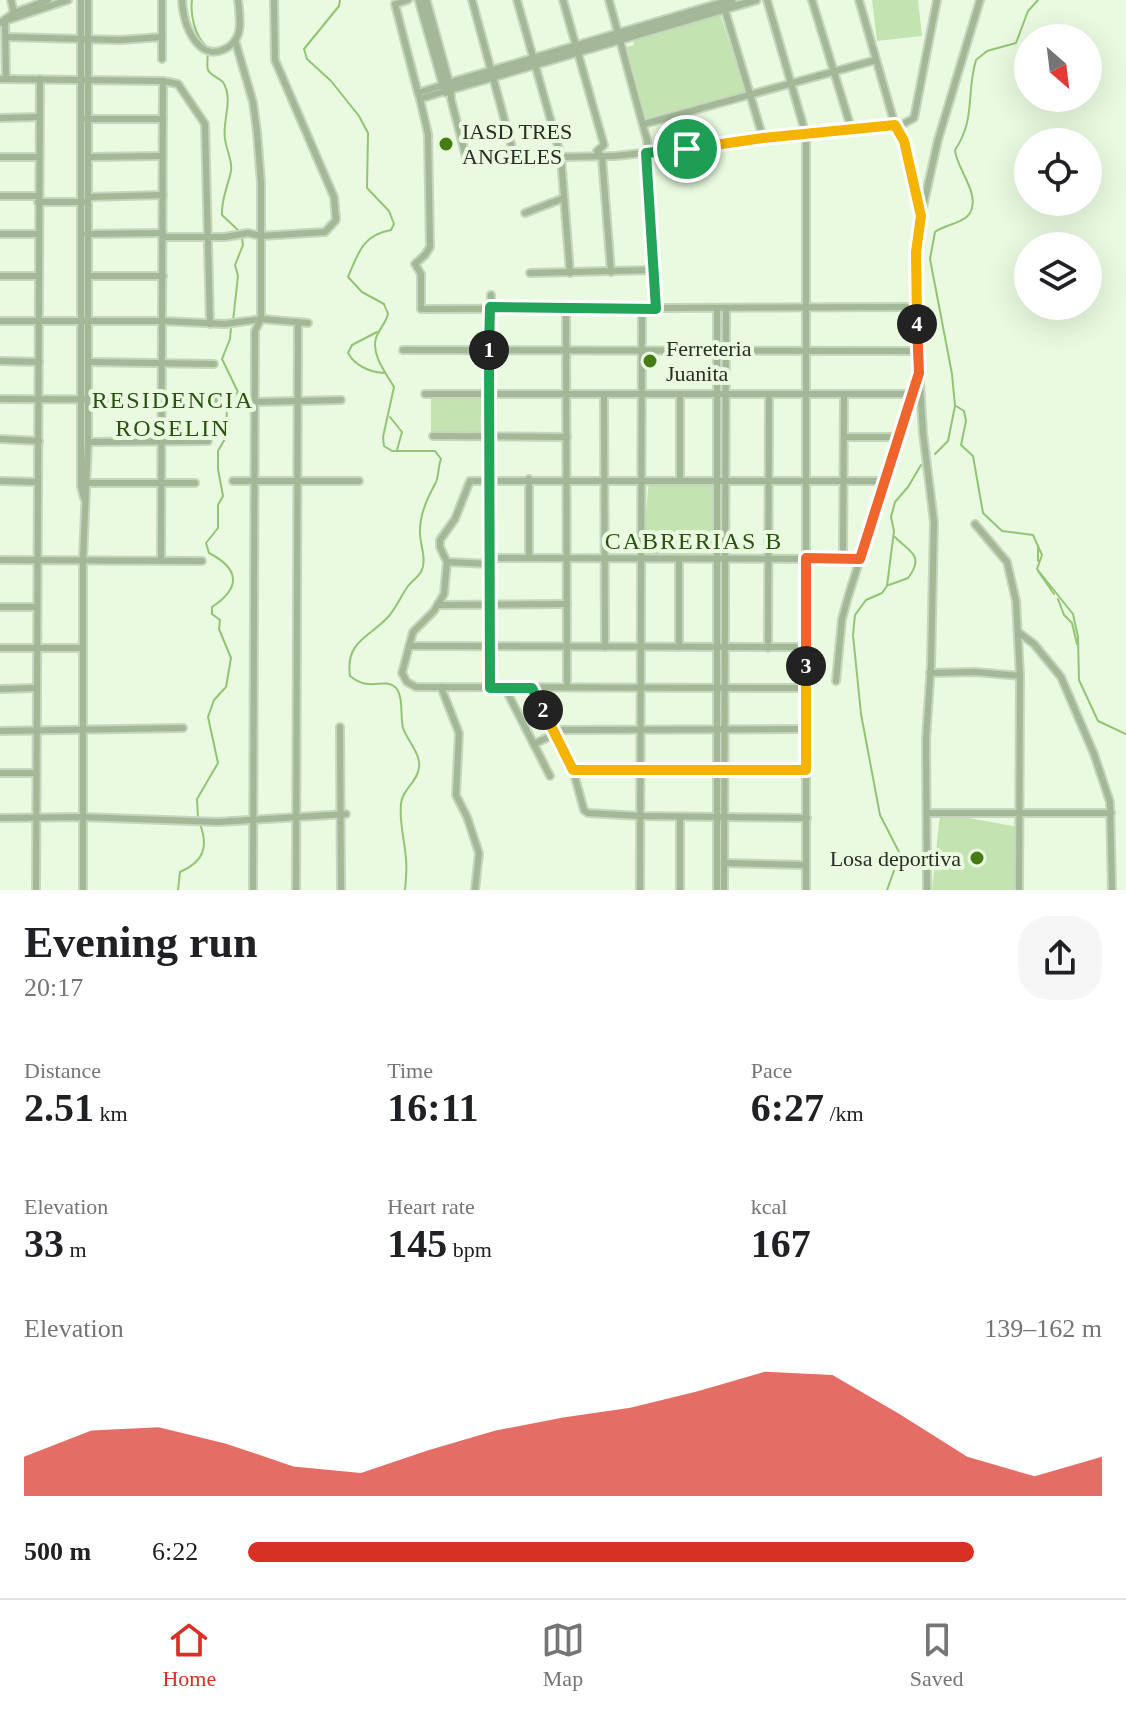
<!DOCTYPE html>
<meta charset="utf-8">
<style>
:root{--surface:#fff;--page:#f6f6f6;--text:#202124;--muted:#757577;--line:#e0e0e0;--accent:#d93025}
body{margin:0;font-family:Georgia,serif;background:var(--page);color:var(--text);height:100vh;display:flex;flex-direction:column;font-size:30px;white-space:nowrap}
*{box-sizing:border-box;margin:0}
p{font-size:26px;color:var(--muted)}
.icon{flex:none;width:44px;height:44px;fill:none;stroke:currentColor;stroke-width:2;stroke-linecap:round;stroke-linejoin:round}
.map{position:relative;height:890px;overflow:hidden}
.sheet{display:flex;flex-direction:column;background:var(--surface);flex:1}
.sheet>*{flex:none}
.needle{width:52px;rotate:152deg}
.buttons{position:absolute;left:1014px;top:24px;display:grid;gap:16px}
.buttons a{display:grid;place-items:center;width:88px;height:88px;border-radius:50%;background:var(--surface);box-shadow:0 8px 32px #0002;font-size:40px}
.pin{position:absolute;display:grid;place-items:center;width:68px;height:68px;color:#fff;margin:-34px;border:4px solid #fff;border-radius:50%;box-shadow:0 2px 8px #0007}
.km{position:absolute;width:40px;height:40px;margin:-20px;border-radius:50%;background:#222;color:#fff;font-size:22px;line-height:40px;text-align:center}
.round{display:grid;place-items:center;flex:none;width:84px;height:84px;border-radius:32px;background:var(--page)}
.overview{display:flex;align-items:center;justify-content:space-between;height:136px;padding:0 24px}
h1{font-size:44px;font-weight:700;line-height:60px}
.metrics{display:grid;grid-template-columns:repeat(3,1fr);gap:12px;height:136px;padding:8px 24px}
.metrics div{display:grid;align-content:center}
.metrics b{font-size:40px;font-weight:700}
.metrics small{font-size:22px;font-weight:400}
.metrics p{font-size:22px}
.chart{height:224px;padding:16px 24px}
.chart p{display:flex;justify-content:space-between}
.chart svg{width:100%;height:144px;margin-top:8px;fill:var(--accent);opacity:.7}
ul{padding:0 24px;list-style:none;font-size:26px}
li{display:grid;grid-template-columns:128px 96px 1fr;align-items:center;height:60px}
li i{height:20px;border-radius:10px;background:var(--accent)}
.dock{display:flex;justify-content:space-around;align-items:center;height:112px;border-top:2px solid var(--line);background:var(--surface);font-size:22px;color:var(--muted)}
.dock a{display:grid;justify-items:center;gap:4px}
.dock .active{color:var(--accent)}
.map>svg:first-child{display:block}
</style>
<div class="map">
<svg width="1126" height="890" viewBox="0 0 1126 890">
<rect width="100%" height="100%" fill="#e9fae0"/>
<g fill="#c3e4b0">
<polygon points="872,0 918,0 922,36 877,41"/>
<polygon points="720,14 745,92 646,118 627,47 634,45 633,40"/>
<polygon points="431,399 483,399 484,433 431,433"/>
<polygon points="649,480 713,480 717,553 642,556"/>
<polygon points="940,813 1019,827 1019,890 932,890"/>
</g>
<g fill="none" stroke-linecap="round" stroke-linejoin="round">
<g stroke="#93c476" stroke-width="2">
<path d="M192,0c-2,15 3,36 14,46"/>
<path d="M340,0l-1,6 -35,43 3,10 24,22 28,35 9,17 -1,55 22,23 5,13 -3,6c-29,5 -33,24 -43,47l14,15 22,12 4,10c-2,9 -9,15 -12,24 -5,17 10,35 18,49l-11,50 1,9 8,5h43l6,8c-3,7 -2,16 -5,23 -9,17 -17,33 -16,53 1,12 7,26 1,37 -3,5 -9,9 -13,14 -7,10 -12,22 -20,31 -18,20 -43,24 -38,59 21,17 33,1 45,11 9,8 5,30 8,41 4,12 18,26 16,39 -1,15 -17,22 -18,37 -2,19 4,37 5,55 1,10 0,21 -1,31"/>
<path d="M208,52c-2,24 -1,18 15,30 11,18 -1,38 2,57 1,10 8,23 6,32 -3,15 -10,28 -9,44l18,17"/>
<polyline points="233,321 238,276 235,265 243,245 242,238"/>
<path d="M377,332l-25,13 -4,8c7,13 22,19 36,20"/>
<polyline points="956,406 964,411 966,421 961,445 973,456 983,513 1002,531 1033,535 1042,555 1037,569 1073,614 1078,637 1079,680 1098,721 1126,734"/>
<polyline points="390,417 402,432 397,450"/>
<path d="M935,454l13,-13 7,-35 -3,-32 -22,-115 5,-27c9,-7 29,-9 35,-19 11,-19 -14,-45 -15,-63 21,-31 11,-57 21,-90l11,-9 29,-8 12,-32 10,-11"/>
<polyline points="1038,561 1038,547"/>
<polyline points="1038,571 1054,594"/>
<path d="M889,585l19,-7c18,-23 0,-27 -13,-41"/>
<polyline points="1058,599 1064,615 1072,623 1077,644"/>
<path d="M198,818l-1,-19 21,-36 -10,-46 6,-17 12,-13 5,-29 -12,-29 1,-9 -8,-6v-7c29,-19 28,-38 -3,-54l-3,-10 12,-15v-23l5,-9 -5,-27v-18l8,-14 1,-33 11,-12 -16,-33 8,-20 1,-12"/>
<path d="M178,890l2,-18c23,-10 29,-24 20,-48"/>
<polyline points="887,890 900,854 880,815 861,714 853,635 855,615 866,600 882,593 887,586 894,531 891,517 895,502 908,487 921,465"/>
</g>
<defs>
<g id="minor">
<polyline points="11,0 14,13"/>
<polyline points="81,0 81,486 84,498"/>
<polyline points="162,0 162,59"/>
<path d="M182,0c1,16 6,35 18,46 13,13 36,2 39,-15 2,-9 0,-21 -1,-31"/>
<polyline points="408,0 395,4 418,93"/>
<polyline points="472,0 514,155"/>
<polyline points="517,0 561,157 570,273"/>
<polyline points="563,0 604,145 597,151 602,157 611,272"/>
<polyline points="609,0 647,140 656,309"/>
<polyline points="767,0 806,135 806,890"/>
<polyline points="812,0 852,131"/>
<polyline points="859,0 895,125 904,141 920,213"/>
<polyline points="724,7 763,138"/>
<polyline points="0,23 14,13 48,0"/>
<polyline points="6,37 120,40 162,37"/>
<polyline points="235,40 253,102 257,132 261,183 261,319 255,331 253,890"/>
<polyline points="0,79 163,81 178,84 205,124 210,324"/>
<polyline points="6,79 5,21 68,0"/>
<polyline points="451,89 451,99 466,157"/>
<polyline points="419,96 418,93 443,85"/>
<polyline points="420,99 428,134 430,247 425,255 415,264 421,274 421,309 916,307"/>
<polyline points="420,99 445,91 446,93"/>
<polyline points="0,118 39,117"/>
<polyline points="86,119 163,119"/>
<polyline points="644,124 876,60"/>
<polyline points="898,127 914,118 937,0"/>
<polyline points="549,153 561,157 615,156 895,125"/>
<polyline points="0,157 39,157"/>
<polyline points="88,157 162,156"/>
<polyline points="0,196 38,196"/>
<polyline points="88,197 163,195"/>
<polyline points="38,202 84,202"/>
<polyline points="525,213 564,198"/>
<polyline points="0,234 38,234"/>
<polyline points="87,234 163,233"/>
<polyline points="164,237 225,237 248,233 261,236 325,232 336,220 334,197 275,60 274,0"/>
<polyline points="530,273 653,270"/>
<polyline points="0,276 38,276"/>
<polyline points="88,276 163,276"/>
<polyline points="717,308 717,890"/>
<polyline points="566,309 567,687"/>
<polyline points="0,321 163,321 225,324 261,319 308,323"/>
<polyline points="403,350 918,351"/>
<polyline points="0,361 39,362"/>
<polyline points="89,362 214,364"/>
<polyline points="425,394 912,394"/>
<polyline points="604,394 605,647"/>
<polyline points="680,394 680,480"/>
<polyline points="0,399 215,400"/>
<polyline points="254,402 341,400"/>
<polyline points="433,436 567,437"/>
<polyline points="844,437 899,437"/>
<polyline points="0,439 39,441"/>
<polyline points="88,442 208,441"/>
<polyline points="0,481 38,482"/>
<polyline points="233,481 359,481"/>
<polyline points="88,483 195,483"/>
<polyline points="975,524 1007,562 1016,601 1020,676 1019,890"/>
<polyline points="490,558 860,559"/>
<polyline points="529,558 529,479"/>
<polyline points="843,558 844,395"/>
<polyline points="679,559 679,647"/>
<polyline points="0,560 202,561"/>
<polyline points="161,560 163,81"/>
<polyline points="447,562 490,564"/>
<polyline points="439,605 567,604"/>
<polyline points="0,607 37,607"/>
<polyline points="1018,632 1034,644 1061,677 1094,754 1110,802 1112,890"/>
<polyline points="409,646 806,647"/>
<polyline points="0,648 83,648"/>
<polyline points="768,648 769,394"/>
<polyline points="930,673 975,672 1020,676"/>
<polyline points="836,681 842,619 848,597 918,377"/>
<polyline points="441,687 459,733 456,795 467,817 479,853 475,890"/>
<polyline points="490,688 491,295"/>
<polyline points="505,688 550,776"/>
<polyline points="532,688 573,770 584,810 588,813 640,816 807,818"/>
<polyline points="806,688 416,687 407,682 402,673 413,632 434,611 444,594 447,562 440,547 440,540 455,519 470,481 885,481"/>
<polyline points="0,689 36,688"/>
<polyline points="340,727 341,890"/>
<polyline points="553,730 807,729"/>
<polyline points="0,731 183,728"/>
<polyline points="534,744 555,734"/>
<polyline points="573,770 806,770"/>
<polyline points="0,773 36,773"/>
<polyline points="927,813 1111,813"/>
<polyline points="0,818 83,817 218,822 346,814"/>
<polyline points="724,863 806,865"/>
<polyline points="36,890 40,79"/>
<polyline points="83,890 83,559 88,442 88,0"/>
<polyline points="296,890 298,322"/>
<polyline points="640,890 642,309"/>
<polyline points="680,890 680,817"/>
<polyline points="724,890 726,308"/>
<polyline points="927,890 926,739 931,665 934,522 923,433 918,351 916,252 921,216 938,140 980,0"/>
</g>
<g id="tertiary">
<polyline points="419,0 445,91 756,0"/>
<polyline points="426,0 450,87"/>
<polyline points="443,85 732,0"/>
</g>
</defs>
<use href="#minor" stroke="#c6d5be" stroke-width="10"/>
<use href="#tertiary" stroke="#c6d5be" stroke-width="11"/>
<use href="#minor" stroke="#a2b896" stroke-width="6"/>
<use href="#tertiary" stroke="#a2b896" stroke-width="7"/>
</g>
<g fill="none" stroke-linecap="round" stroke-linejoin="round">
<defs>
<polyline id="split-1" points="489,350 490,307 656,309 646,153 687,149"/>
<polyline id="split-2" points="489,350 490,688 532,688 543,710"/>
<polyline id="split-3" points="543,710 573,770 806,770 806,666"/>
<polyline id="split-4" points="806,666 806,558 860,559 919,373 917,324"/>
<polyline id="split-5" points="687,149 763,138 895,125 904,141 921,216 916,252 917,324"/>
</defs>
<use href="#split-1" stroke="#fff" stroke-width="16"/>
<use href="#split-2" stroke="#fff" stroke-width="16"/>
<use href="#split-3" stroke="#fff" stroke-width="16"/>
<use href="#split-4" stroke="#fff" stroke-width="16"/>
<use href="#split-5" stroke="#fff" stroke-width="16"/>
<use href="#split-1" stroke="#22a559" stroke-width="10"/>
<use href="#split-2" stroke="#22a559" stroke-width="10"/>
<use href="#split-3" stroke="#f5b400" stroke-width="10"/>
<use href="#split-4" stroke="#f0652b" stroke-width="10"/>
<use href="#split-5" stroke="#f5b400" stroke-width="10"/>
</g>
<g fill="#457d14" stroke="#e9fae0" stroke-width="3">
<circle cx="446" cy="144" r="8"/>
<circle cx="650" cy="361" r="8"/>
<circle cx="977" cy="858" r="8"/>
</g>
<g text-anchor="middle" stroke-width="8" stroke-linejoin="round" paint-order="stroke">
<g font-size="22" fill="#282e24" stroke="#e9fae0" text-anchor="start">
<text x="462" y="139">IASD TRES<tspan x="462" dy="25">ANGELES</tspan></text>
<text x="666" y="356">Ferreteria<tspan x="666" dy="25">Juanita</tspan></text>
<text x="961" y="866" text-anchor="end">Losa deportiva</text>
</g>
<g font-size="24" letter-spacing="2" fill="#2c5010" stroke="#e9fae0">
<text x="173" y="408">RESIDENCIA<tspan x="173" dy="28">ROSELIN</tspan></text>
<text x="694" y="549">CABRERIAS B</text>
</g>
</g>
</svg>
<div class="buttons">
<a><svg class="needle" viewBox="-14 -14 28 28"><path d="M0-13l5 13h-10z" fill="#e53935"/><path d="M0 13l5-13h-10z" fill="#757577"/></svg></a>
<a><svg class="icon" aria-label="locate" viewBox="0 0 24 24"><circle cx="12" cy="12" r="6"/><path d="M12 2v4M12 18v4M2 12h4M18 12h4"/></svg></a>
<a><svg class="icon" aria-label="layers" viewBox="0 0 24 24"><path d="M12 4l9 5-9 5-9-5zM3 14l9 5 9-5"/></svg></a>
</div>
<div class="pin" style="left:687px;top:149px;background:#1e9e55"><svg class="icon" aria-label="arrive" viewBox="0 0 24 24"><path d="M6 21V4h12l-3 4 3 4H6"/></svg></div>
<b class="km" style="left:489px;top:350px">1</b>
<b class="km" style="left:543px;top:710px">2</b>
<b class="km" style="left:806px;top:666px">3</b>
<b class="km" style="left:917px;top:324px">4</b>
</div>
<section class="sheet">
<div class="overview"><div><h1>Evening run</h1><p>20:17</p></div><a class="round"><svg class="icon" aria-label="share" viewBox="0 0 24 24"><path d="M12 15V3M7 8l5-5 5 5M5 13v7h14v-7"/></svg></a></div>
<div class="metrics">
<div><p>Distance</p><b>2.51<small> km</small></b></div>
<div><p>Time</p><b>16:11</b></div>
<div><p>Pace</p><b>6:27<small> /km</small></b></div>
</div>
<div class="metrics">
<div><p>Elevation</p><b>33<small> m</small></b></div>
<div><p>Heart rate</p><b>145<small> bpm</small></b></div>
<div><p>kcal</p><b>167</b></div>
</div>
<div class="chart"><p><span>Elevation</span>139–162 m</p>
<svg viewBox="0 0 160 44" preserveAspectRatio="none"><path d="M0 44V32L10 24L20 23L30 28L40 35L50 37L60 30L70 24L80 20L90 17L100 12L110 6L120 7L130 19L140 32L150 38L160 32V44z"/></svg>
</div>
<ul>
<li><b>500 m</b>6:22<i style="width:85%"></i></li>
</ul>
</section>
<nav class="dock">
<a class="active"><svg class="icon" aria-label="home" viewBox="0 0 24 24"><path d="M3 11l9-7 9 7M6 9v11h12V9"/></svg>Home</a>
<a><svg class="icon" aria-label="map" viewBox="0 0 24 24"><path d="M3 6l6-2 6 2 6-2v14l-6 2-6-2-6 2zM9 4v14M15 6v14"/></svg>Map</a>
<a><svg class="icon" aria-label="saved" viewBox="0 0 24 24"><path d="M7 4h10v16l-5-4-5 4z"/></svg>Saved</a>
</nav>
